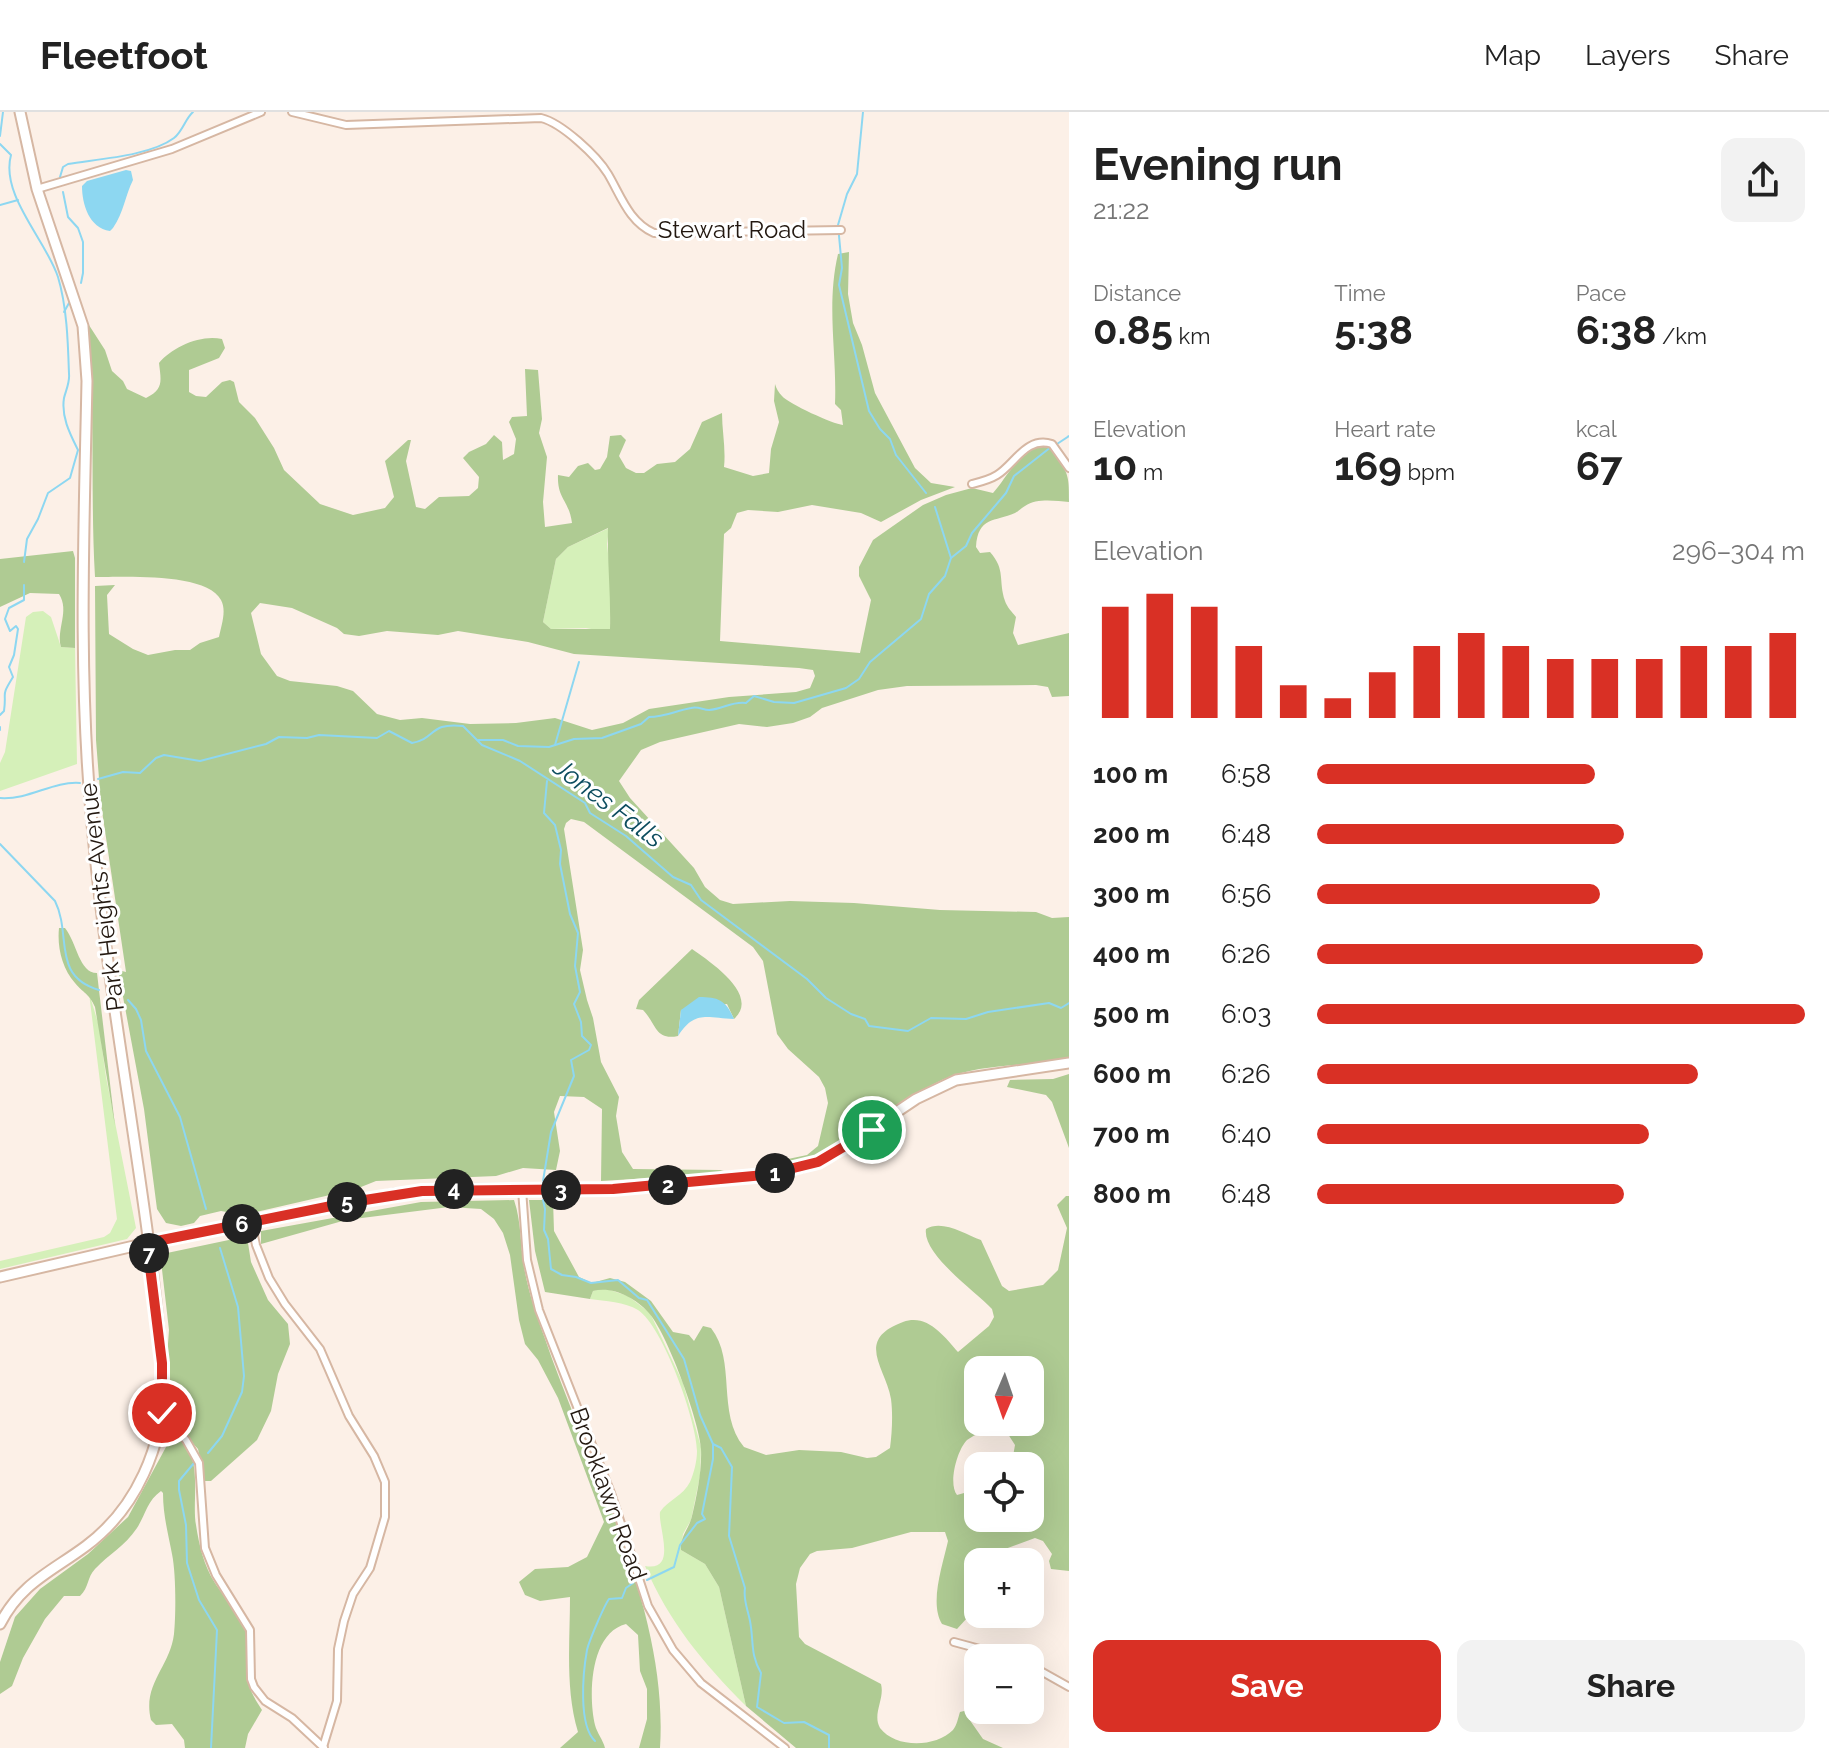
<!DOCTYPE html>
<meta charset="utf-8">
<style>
:root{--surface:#fff;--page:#f2f2f2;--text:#222;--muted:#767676;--line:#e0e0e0;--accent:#d93025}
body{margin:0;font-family:Raleway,sans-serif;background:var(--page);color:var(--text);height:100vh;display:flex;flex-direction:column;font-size:30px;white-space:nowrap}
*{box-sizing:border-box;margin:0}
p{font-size:26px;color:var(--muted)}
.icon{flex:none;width:44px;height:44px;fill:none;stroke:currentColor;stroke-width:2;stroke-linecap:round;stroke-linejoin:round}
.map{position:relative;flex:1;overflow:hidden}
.details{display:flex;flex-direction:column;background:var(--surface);width:760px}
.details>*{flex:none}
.needle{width:52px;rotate:182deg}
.controls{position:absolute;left:964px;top:1244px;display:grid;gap:16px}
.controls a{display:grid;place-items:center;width:80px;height:80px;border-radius:16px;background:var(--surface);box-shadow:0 8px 32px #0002;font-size:40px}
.pin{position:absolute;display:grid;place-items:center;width:68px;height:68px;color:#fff;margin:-34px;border:4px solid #fff;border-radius:50%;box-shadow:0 2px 8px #0007}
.km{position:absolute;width:40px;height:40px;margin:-20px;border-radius:50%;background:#222;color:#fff;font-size:22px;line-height:40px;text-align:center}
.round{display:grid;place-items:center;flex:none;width:84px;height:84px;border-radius:16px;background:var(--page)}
.head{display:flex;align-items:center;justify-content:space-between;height:136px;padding:0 24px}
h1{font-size:44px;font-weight:700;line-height:60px}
.figures{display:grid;grid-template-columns:repeat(3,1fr);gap:12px;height:136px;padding:8px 24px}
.figures div{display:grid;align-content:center}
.figures b{font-size:40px;font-weight:700}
.figures small{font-size:22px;font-weight:400}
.figures p{font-size:22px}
.chart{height:224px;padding:16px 24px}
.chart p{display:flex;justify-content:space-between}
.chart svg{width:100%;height:144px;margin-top:8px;stroke:var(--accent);stroke-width:6}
.cta{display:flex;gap:16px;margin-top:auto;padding:16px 24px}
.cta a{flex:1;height:92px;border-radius:16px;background:var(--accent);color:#fff;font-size:32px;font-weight:700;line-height:92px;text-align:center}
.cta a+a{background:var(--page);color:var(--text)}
ul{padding:0 24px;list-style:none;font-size:26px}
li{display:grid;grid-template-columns:128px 96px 1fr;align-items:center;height:60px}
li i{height:20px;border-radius:10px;background:var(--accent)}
header{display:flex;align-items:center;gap:48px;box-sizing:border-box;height:112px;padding:0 40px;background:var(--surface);border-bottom:2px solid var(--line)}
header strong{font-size:38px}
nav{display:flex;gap:44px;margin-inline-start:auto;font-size:28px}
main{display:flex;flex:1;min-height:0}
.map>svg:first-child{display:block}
</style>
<header>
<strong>Fleetfoot</strong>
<nav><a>Map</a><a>Layers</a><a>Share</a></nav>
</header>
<main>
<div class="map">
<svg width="1069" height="1636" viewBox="0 0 1069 1636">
<rect width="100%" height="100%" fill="#fcf0e7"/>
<g fill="#d5f0b9">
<polygon points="609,416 607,432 612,478 610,517 602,519 586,516 551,517 543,510 556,447 568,435"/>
<polygon points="43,499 51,505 61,535 75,536 77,652 0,679 0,651 5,640 26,505 33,500"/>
<polygon points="89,881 99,914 106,965 136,1116 127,1127 0,1157 0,1149 104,1125 110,1121 117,1107"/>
<path d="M604,1176l24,8 22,17 33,70 18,64 -1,29 -9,44 -8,14 -2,16 24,14 14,23 27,119c-43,-43 -77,-84 -101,-140 33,6 13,-38 15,-54 8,-12 23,-16 30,-30 4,-9 7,-21 7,-31 0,-29 -34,-125 -59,-141 -13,-8 -33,-9 -48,-11l3,-8z"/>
</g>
<g fill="#afcb93" fill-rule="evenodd">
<path d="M849,140l-1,42 5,29 9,22 13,48 40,75 16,15 24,4 -34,13 -40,22 -20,-9 -49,-8 -34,7 -30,-2 -11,3 -6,15 -7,6 -4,107 140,12 11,-53 -12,-24v-9l14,-27 50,-35 23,-10 26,-7 21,5c13,-13 41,-70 63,-38 13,19 13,23 13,47 -14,-1 -32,-4 -44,4 -4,2 -6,5 -10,7 -20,9 -37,3 -39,34l4,6 10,-1c16,18 8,28 15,49 2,6 7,11 11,16l-3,16 5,12 51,-12v63l-17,1 -4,-10 -12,-2 -129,1 -29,4 -56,18 -12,9 -17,6 -26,4 -28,-3 -79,18 -19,8 -22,31 11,17 64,70 11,19 15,13 13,4 57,-3 64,2 86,7 96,2 16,6 17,-1v141c-42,10 -87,4 -127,22 -26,12 -48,30 -72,47 -33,24 -67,36 -107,44l-3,-6 47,-10 11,-9 10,-43 -3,-15 -6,-11 -31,-28 -11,-15 -14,-73 -10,-14 -169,-125 -13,-3 -5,4 -2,6 19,121 -3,20 7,30 6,18 8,44 18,35 -3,19 6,36 11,17 87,1 12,3 -131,8 1,-72 -18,-12 -24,-1 -6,16 6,39 -4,19 -33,-2 -27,8 -120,5 -20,8 -113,26 -22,-4 -21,5 -6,7 -13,3 -15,-3 -9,-14 -13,-100 -26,-139 8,2 -25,-168 -5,-64 -1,-154 20,-1 -8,10 2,39 24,15 15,6 27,-5h15l10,-7 19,-6c2,-11 8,-26 2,-37 -14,-28 -99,-23 -126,-23 -5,-85 1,-171 -8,-255l18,28 7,21 11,10 4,8 19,9c18,-9 15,-17 13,-35 13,-16 42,-29 63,-24l3,9 -6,10 -30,12v22l7,4 10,1 16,-15 8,-2 4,2 5,20 16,16 19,30 10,22 36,34 33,11 32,-7 9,-11 -9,-36 23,-21h3l-5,21 10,46 9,2 14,-12 30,-1 9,-8 1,-11 -16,-19 6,-6 17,-8 8,-9 8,7 1,18 11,-6 2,-15 -7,-17 3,-5 15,-1 -2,-47 13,1 4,49 -3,14 8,24 -4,45 2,25 27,-4c-3,-23 -15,-24 -14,-48l11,2 9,-11 10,-3 7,7 5,-1 7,-12 3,-21 11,-1 5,5 -7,16 7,12 10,5h8l13,-9 18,-2 15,-13 12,-27 20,-9c0,18 4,36 2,54l29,9 16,-3 2,-24 8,-27 -5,-21 1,-17c1,4 4,9 7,12 7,8 51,28 61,29l-2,-15 -6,-6c2,-52 -9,-98 3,-150zM608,416c-1,33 3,67 2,101h-59l-8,-7 13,-63 12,-12zM260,491l32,5 45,20 7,6 15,2 28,-5 51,4 20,-4 70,11 46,12 225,14 14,2 2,6 -5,12 -14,4 -67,5 -80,12 -26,14 -31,7 -37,-12 -39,5 -46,1 -48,-6 -22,2 -23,-6 -24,-23 -16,-5 -47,-5 -13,-5 -16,-22 -10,-41z"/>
<path d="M73,439l2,7v90l-14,-1c-5,-18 9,-36 -2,-53l-29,-1 -30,14v-48z"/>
<path d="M59,816h6c12,15 14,45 32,45l18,153 -20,-119c-6,-14 -12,-14 -20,-24 -13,-15 -18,-36 -16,-55z"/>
<path d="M692,837c17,12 69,46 42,70l-7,-15 -46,6 -3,26c-23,5 -22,-13 -35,-26l-7,-1 3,-9z"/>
<polygon points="1069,962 1069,1036 1052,990 1046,983 1007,975 1010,968 1053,967"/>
<path d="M1066,1084h3v375l-18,-2 -2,-8 3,-7 -9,-13 -8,-3 -41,15 -11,9h-5l-10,55 -11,12 -15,-5c-13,-21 1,-60 6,-83l-3,-9h-34l-59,16 -35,3 -7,3 -10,14 -4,16 3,53 6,7 76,40c4,15 -9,30 -1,44 15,20 55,20 73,2 4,-5 5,-12 7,-18l8,-2 1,9 14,20 20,9h-207l-50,-42 -27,-119 -14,-23 -24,-14c-1,-14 8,-21 11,-34 5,-21 10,-45 9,-67 -1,-26 -35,-119 -53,-137 -13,-14 -35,-26 -55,-21l-3,8 -45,-7 -10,-41 -6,-51h24l1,31 25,46 13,6 18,-5 15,4 26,19 22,31 16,3 5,6 9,-15 8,2c26,33 5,85 33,119l22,8 33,-5 42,2 26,6 9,-1 14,-9c2,-15 3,-34 1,-49 -5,-31 -37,-59 12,-77 24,-9 41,14 55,30l31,-26 5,-9 -2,-8c-17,-18 -70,-55 -66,-80 16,-10 39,5 55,11l21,46 7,5 34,-6 15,-15 9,-42 -10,-23zM978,1258h52v52h-52zM990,1314l16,5 9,14 -3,17 -5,4h23v52h-52v-36l-14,11 -7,2c-9,-11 0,-45 10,-55 7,-5 16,-9 23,-14z"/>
<path d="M514,1088c8,23 6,49 11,72 4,22 12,44 19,64 44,129 125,274 116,412h-21l8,-29v-30l-7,-18 -2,-36 -12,-11c-36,9 -38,71 -31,101 2,8 8,15 10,23h-45l18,-16c-13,-43 -8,-90 -8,-135l-30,4 -15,-6 -6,-13 16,-13 33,-2 19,-10 17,-35 -46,-124 -20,-38 -13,-16 -6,-24 -9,-65 -7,-22 -9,-14 -13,-10 -32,-2 -103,13 -85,24v-13l160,-29z"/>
<polygon points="243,1125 248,1131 251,1150 268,1188 288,1212 290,1232 278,1262 271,1299 257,1328 211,1369 205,1369 198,1337 187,1325 169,1291 170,1267 167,1245 169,1218 161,1149 167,1141"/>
<path d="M172,1324c34,12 19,63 24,89 3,20 8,41 19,58 11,17 29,31 35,51 4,15 -3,33 -1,49 1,9 8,19 13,27l-14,24 -3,14h-60l-1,-8 -12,-16 -16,1 -5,-5c-9,-36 19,-53 23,-86 2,-20 2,-61 -2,-80 -4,-21 -9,-39 -9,-61l-2,-2c-14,10 -15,23 -24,37 -12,18 -28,26 -42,41 -8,8 -6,19 -15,27h-16l-19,23 -22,39 -11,28 -12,8v-32l15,-45 25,-28 48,-35 40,-37z"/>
</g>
<g fill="#8dd7f1">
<path d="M126,58l5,1 2,9c-8,16 -9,32 -20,48l-3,3c-21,-3 -28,-27 -28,-45l5,-5z"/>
<path d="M699,885c19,0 27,3 35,22 -28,-1 -39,-9 -56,17l3,-26z"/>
</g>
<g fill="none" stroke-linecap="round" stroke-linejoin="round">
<g stroke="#8dd7f1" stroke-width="2">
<polyline points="863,0 857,62 847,82 838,113 842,156 839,173 869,299 880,317 890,327 896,343 926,381"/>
<polyline points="0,24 3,0"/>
<path d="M0,32l11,11c-11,40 35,85 47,122 9,30 10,66 11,97 1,8 -3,16 -5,24 -3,19 6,36 14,52l-8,28 -22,15 -10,26 -11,20 -3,23"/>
<path d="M60,65l3,-10 5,-3c30,-5 82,-8 106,-26 9,-7 11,-19 19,-26"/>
<polyline points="63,80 68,105 78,116 83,130 83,161 81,171"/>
<polyline points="0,93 18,88"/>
<polyline points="64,200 69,191"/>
<polyline points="1057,332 1069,324"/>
<polyline points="935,395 951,446"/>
<path d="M0,603l4,-4c3,-21 -4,-13 9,-34l-4,-10 5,-12 4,-26 -2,-3 -6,5 -5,-12 4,-11 15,-8v-15"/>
<polyline points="0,615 0,618"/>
<path d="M478,628h25l15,6 31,1 25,-8 28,-1 39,-14 8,-7c16,0 26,-6 42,-9 7,-2 12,2 18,2 14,-1 23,-9 37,-7l8,-7 20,6 20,1 52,-15 13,-9 11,-17 51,-43 8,-25 16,-18 6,-18 15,-12 6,-13 34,-40 8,-17 37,-29"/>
<polyline points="555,633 579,550"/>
<path d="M98,667l25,-7 17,1 16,-15 8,-3 36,6 66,-17 13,-7 28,1 12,-3 58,3 12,-7 23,12c24,-4 17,-21 51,-17l19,19 38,16 65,42 5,10 36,23 47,41 18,8 10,15 106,79 19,19 25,16 14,5 4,7 39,5 23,-13 35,1 22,-7 61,-9 12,5 8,-5"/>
<path d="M0,686c30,2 52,-17 80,-15"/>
<path d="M0,732l55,57c17,34 -4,75 44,89"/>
<polyline points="128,888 136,897 141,908 146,939 180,1005 206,1097"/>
<polyline points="543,1069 551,1020 574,964 571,948 589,938 591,933 582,924 581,910 574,892 580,880 575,854 578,821 570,802 560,752 561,738 555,713 544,701 547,669"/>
<path d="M543,1088l2,9 -1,21 4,9 3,30 11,6 14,2 15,6 27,-3 21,18 8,2 37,59 16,56 13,29 8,4 11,19 -3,69 16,52c-2,12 3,22 5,33 4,21 0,33 11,52l-4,34 27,16 20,-1 25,13v13"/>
<polyline points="208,1341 222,1324 242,1280 244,1264 238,1195 220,1136"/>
<polyline points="194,1351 179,1369 179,1378 186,1413 187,1451 199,1488 217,1518 211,1636"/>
<polyline points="647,1468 674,1455 680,1433 697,1411 705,1407 702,1402 713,1347 713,1332"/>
<path d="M595,1629c-17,-16 -12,-69 -8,-91 2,-9 17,-44 22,-51l13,-1 4,-10 7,-5"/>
</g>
<defs>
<g id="street">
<path d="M292,0l54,13 195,-7c21,5 56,38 67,56 13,22 21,48 46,59l187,-3"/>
<polyline points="37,77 172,37 261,0"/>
<path d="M972,372c8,-2 17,-4 25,-9 18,-11 29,-39 55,-31l17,24"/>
<polyline points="522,1077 527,1148 539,1198 611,1381 648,1494 673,1538 701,1571 785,1636"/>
<polyline points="251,1110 256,1133 269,1166 285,1192 320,1237 349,1304 374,1344 385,1370 385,1405 370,1456 353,1482 344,1509 338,1537 337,1589 323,1635"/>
<polyline points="162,1301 186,1328 199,1351 205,1436 216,1463 250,1518 251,1567 254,1575 265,1589 292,1606 324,1636"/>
<polyline points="954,1530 1013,1546"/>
<polyline points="1030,1553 1069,1575"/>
</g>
<g id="secondary">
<polyline points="0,1165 147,1131 395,1082 454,1077 613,1077 729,1067 784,1059 802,1055 834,1042 916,987 956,968 1069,951"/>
<path d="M0,1512c21,-41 51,-52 86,-78 51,-38 77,-100 78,-163 -15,-187 -55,-372 -72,-559 -14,-148 -8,-295 -5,-443l-4,-55 -46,-137 -17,-77"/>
</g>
</defs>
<use href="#street" stroke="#d6b7a3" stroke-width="10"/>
<use href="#secondary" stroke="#d6b7a3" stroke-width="13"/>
<use href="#street" stroke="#fff" stroke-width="6"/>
<use href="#secondary" stroke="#fff" stroke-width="9"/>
</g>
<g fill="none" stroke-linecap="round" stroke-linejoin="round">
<defs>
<polyline id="route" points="162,1301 162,1251 147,1131 346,1091 422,1079 613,1077 765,1063 818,1050 872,1018"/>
</defs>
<use href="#route" stroke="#fff" stroke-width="16"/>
<use href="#route" stroke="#d93025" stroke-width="10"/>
</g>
<g text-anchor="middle" stroke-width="6" stroke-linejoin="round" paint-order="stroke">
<g font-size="24" fill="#231810" stroke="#fff">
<text x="732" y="126">Stewart Road</text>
<text transform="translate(102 785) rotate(-97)" y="8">Park Heights Avenue</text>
<text transform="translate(608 1382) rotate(70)" y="8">Brooklawn Road</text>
</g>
<g font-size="26" font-style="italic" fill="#0d4d5f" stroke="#fff">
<text transform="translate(609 691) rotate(37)" y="9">Jones Falls</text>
</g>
</g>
</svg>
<div class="controls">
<a><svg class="needle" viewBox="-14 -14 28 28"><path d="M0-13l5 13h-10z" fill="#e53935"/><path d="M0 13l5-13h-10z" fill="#767676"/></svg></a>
<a><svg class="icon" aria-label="locate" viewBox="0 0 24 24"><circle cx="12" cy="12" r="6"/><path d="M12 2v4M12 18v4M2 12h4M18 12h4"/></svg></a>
<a>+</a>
<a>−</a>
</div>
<div class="pin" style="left:872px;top:1018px;background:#1e9e55"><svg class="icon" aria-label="arrive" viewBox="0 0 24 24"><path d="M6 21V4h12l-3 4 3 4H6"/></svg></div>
<div class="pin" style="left:162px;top:1301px;background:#d93025"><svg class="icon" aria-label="check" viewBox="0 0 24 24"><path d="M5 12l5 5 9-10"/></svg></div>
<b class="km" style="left:775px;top:1061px">1</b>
<b class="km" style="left:668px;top:1073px">2</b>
<b class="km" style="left:561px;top:1078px">3</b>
<b class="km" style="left:454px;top:1077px">4</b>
<b class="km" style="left:347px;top:1090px">5</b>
<b class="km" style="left:242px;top:1112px">6</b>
<b class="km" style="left:149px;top:1141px">7</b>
</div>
<section class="details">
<div class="head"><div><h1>Evening run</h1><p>21:22</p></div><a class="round"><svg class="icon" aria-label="share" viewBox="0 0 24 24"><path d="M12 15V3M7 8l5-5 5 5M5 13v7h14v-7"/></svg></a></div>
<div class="figures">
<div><p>Distance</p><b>0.85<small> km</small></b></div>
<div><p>Time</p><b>5:38</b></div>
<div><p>Pace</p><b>6:38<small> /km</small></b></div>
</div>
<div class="figures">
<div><p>Elevation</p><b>10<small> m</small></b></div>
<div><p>Heart rate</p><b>169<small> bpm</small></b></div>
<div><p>kcal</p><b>67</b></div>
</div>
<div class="chart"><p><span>Elevation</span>296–304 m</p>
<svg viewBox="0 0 160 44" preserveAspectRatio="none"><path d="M5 44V10M15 44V6M25 44V10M35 44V22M45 44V34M55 44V38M65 44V30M75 44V22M85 44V18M95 44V22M105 44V26M115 44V26M125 44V26M135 44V22M145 44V22M155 44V18"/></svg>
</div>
<ul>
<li><b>100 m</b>6:58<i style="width:57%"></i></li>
<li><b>200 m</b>6:48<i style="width:63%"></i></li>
<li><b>300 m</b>6:56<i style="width:58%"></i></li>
<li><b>400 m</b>6:26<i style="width:79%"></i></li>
<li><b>500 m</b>6:03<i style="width:100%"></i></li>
<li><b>600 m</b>6:26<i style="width:78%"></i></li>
<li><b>700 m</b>6:40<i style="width:68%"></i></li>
<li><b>800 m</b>6:48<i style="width:63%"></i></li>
</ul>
<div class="cta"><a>Save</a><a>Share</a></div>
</section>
</main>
